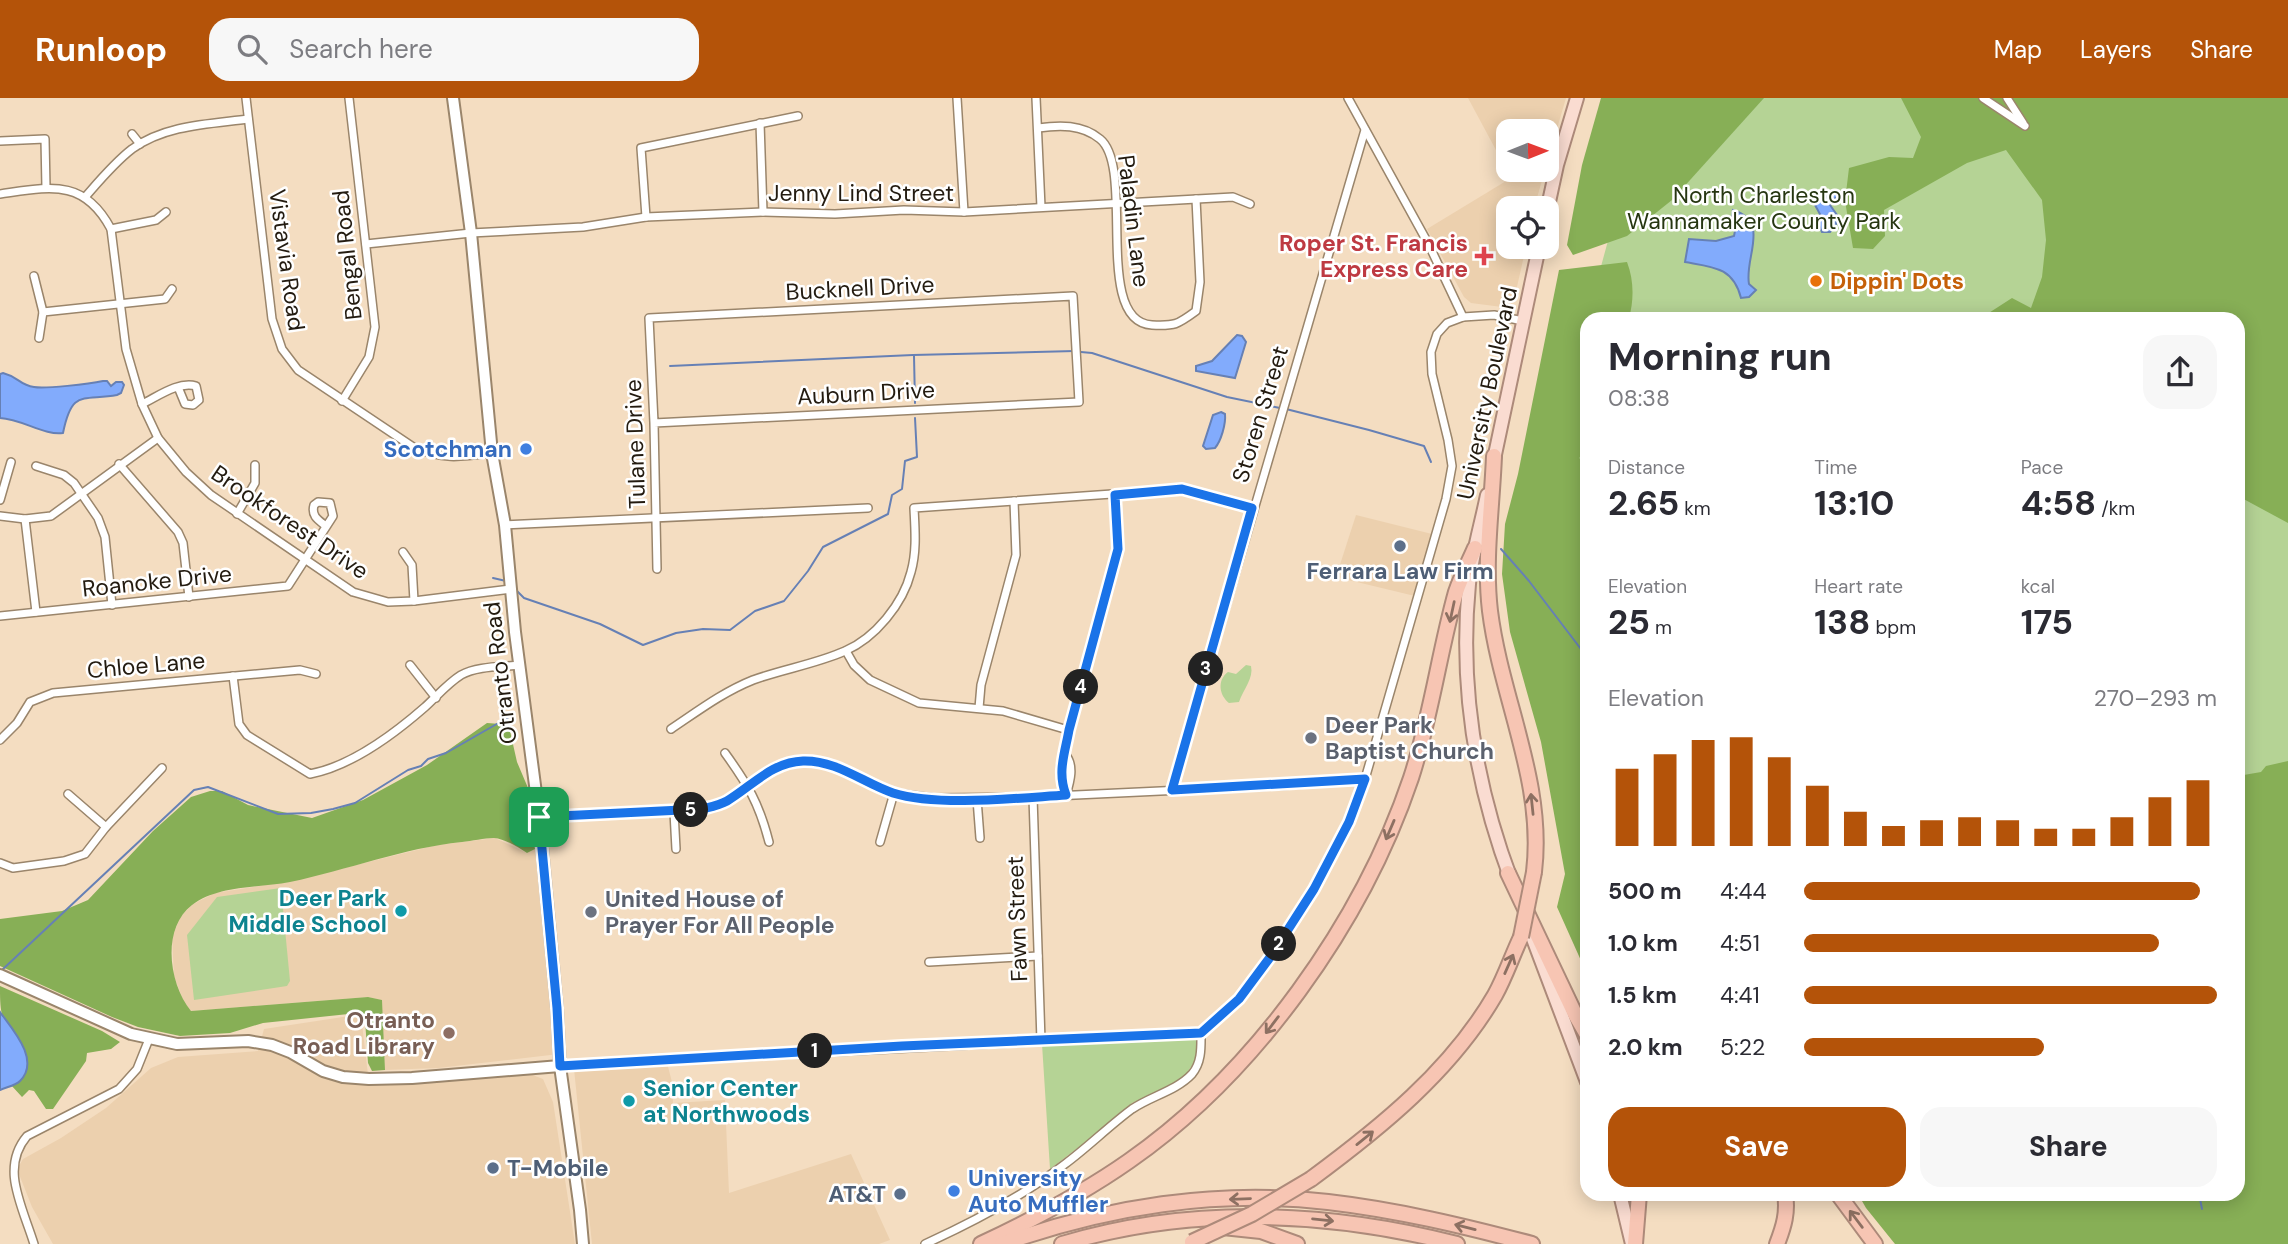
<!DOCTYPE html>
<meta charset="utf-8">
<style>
:root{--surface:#fff;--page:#f7f7f7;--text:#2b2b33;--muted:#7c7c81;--accent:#b45309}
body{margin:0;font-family:"DM Sans",sans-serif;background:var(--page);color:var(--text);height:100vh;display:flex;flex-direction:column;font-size:26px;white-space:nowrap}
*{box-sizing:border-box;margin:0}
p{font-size:23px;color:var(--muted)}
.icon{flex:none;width:38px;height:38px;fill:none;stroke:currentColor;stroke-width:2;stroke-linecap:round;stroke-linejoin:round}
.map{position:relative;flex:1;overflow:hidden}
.sheet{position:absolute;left:1580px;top:214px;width:665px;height:889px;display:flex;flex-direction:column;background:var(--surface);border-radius:21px;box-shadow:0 4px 18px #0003}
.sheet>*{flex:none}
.needle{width:46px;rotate:89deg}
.controls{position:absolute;left:1496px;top:21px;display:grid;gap:14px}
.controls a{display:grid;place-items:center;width:63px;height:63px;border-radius:14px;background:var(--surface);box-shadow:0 4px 18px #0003;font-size:35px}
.pin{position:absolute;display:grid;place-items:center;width:60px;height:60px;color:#fff;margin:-30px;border-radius:14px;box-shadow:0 4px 10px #0006}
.km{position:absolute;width:35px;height:35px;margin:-18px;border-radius:50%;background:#222;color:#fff;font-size:19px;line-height:35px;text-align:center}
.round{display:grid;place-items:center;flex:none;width:74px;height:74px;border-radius:21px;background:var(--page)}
.summary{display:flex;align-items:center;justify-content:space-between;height:119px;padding:0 28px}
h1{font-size:38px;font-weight:700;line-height:52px}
.stats{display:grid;grid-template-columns:repeat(3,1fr);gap:10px;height:119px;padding:7px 28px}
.stats div{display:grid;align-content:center}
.stats b{font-size:35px;font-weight:700}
.stats small{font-size:19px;font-weight:400}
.stats p{font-size:19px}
.chart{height:196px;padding:14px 28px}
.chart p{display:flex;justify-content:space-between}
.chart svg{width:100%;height:126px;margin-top:7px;stroke:var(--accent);stroke-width:6}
.primary-button{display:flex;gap:14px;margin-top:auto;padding:14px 28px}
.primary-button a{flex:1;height:80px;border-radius:21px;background:var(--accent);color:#fff;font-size:28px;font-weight:700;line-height:80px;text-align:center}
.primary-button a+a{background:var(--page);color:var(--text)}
ul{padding:0 28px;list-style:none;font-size:23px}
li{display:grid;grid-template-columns:112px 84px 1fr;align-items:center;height:52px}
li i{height:18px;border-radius:9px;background:var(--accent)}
header{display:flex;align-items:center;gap:42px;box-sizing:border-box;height:98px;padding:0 35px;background:var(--accent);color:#fff}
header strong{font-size:33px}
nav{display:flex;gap:38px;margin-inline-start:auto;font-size:24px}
.search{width:490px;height:63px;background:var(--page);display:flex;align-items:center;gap:18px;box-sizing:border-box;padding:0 24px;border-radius:21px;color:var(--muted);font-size:26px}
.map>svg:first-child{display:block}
</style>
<header>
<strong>Runloop</strong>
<div class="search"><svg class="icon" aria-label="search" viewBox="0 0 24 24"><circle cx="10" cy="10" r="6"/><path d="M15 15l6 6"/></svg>Search here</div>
<nav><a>Map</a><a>Layers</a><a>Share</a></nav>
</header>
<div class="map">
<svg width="2288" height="1146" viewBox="0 0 2288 1146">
<rect width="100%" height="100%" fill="#f4ddc1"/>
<g fill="#ecd0ae">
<polygon points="1468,0 1566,0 1547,65 1547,33 1508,33 1508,72 1545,72 1534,110 1508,110 1508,149 1526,149 1514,202 1512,205 1502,209 1471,205 1464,199 1427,131 1511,80"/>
<polygon points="1356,417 1436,437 1419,499 1336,479"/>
<polygon points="495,740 527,755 535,751 543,752 559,956 438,970 385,972 381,902 368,899 191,913 184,904 174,879 172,839 181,818 193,806 215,795 291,783 437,747"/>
<polygon points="356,917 362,926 369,985 530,976 543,981 553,1004 575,1146 53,1146 32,1109 17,1071 23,1061 61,1040 106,1010 151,970 178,959 258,953 264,931"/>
<polygon points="666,961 672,984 673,1005 725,1002 729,1095 851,1056 890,1142 879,1146 592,1146 574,971"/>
</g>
<g fill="#b5d395">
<polygon points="1647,0 2062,0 2093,220 1587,220 1587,420 1544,377"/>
<polygon points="2238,372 2288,396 2288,1081 2238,1039"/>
<path d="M1246,567l5,1c3,12 -8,24 -12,36l-10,1c-10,-8 -12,-23 -1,-31l8,2z"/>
<polygon points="281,790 290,883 287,888 194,902 187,837 217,799"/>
<polygon points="1190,939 1197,942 1199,951 1193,966 1184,979 1172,987 1132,1005 1104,1030 1050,1071 1042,946"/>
</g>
<g fill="#87af56">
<polygon points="1601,0 1764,0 1672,102 1627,138 1573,157 1567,147 1582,67"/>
<polygon points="1901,0 2288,0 2288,425 2238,398 2238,220 1981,220 2012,200 2031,210 2042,179 2046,142 2042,102 2006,52 1967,65 1884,112 1885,138 1873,151 1853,150 1845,103 1849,70 1889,59 1913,60 1921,39"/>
<path d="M1627,164c7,18 7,38 2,56h-42v133l-8,7 8,5v511l-30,-67 8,-33 -24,-132 -31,-110 -8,-58 3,-50 13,-50 41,-204z"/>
<path d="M487,625l14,1 9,7 7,31 14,33 4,54 -8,4c-9,-6 -22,-14 -33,-15 -10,0 -22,3 -32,4 -59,6 -114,28 -172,40 -31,6 -72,3 -98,23 -31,24 -23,79 -1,106l177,-14 14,3 3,70 -13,1 -4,-8 -3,-43 -7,-7 -95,10 -33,10 -50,3 -42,-9 -26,-10 -112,-51v-47l62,-8 26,-11 65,-69 38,-34 19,-6h12l26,14 64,13 51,-18 64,-35z"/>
<polygon points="2288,663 2288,1146 1895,1146 1866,1110 1858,1096 2238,1096 2238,678 2261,674 2266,668"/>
<path d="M0,888l102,45 18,11 -9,7 -24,4 -1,8 -33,48h-7l-12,-18 -5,-1 -7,7 -11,-12 10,-5c16,-25 -8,-45 -19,-66 -2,-7 -2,-19 -2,-28z"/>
</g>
<g fill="#82abfc" stroke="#6680b5" stroke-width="2">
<polygon points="1837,93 1839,99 1833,101 1830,107 1837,117 1836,127 1830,134 1822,134 1818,125 1821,118 1815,107 1815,104"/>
<path d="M1733,112c38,12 11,47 16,74l7,6 -7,7 -8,1c-8,-31 -28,-31 -56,-36l4,-23 27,2 18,-5 1,-5 -4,-5z"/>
<polygon points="1237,237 1242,238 1246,244 1235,280 1196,273 1196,268 1212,263"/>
<path d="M3,275c16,4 16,12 31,14 11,2 55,-3 69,-6h4l4,5 5,-4h6l2,3 -3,8 -4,2c-35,6 -45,-6 -54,38 -18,3 -41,-14 -63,-15v-44z"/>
<path d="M1221,314l4,2c1,10 -4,27 -10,34l-9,1 -3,-3 10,-31z"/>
<path d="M0,914c12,17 41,48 20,69 -5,5 -14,6 -20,9z"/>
</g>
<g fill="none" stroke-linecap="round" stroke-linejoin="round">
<g stroke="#6680b5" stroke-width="2">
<polyline points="1081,254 1092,255 1227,299 1280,310"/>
<polyline points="914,258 915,305"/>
<polyline points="670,268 913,257 1075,253"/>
<polyline points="1286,311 1369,332 1424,348 1431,364"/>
<polyline points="1501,451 1529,483 1587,559"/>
<polyline points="493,480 506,483"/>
<polyline points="515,491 524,500 600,526 643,547 676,535 703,531 730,532 755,513 784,503 808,473 823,449 888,416 892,397 902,391 905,363 917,359 915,320"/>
<polyline points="2,872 194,692 208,689 278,716 311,715 333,711 355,705 408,672 421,668 428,661 446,655 509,619"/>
<polyline points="2199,1096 2202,1111"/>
</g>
<defs>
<g id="street">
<path d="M246,0l26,221 10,30 16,21 115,77c29,13 48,10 79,6"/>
<polyline points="957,0 964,114"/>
<polyline points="1036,0 1041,109"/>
<polyline points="1348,0 1429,147 1463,219"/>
<polyline points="1983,0 2025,28"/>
<polyline points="2007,0 2023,25"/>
<polyline points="760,25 763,114"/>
<path d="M1038,30c21,-3 44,-4 62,11 36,29 -8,183 52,186 23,1 25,0 44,-14l4,-29 -4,-83"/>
<polyline points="132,36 140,46"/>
<polyline points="0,43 45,41 46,90"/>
<path d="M0,96c50,-7 84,-16 111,35l15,120 16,55 16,34 28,34 25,23 142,97 35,10 26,-1 97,-12"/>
<path d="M86,98c14,-16 29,-34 46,-47 33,-24 77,-25 116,-30"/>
<polyline points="646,119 641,50 798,18"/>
<polyline points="111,131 156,122 166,114"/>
<polyline points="366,146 471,135 583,129 646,119 763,114 835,116 904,112 964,114 1233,99 1250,106"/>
<polyline points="34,178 43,214"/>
<polyline points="39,240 43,214 165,201 172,191"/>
<polyline points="342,303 369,259 375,229 349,0"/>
<path d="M142,306c15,-7 36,-23 54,-18l3,14 -6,5 -8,-1 -7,-17"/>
<polyline points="654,325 1079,304 1073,198 649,220 654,325 657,471"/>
<polyline points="119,366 178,434 183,445 189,499"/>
<polyline points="36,368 64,377 74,385 98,420 105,439 112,507"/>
<polyline points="0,402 11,364"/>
<polyline points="237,416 255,385 255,367"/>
<polyline points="0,418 25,421 51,418 158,340"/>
<polyline points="25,421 36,514"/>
<polyline points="505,427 868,410"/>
<polyline points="403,454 412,467 414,503"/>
<path d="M0,518l288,-30 45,-70 -3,-13 -12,-1 -4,3c-3,11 4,15 12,21"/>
<polyline points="846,553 854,567 870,582 919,605 1003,613 1068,632"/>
<polyline points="410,567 436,600"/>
<path d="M233,578l6,48 8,11 63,39c42,-8 83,-39 115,-67 11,-10 23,-24 36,-32 16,-9 40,-8 58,-10"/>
<polyline points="979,610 981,587 1016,457 1014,403"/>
<path d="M671,631c27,-18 52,-37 82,-49 30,-11 63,-16 92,-29 30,-13 58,-47 66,-79 6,-21 4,-43 3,-64l269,-19 69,19"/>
<polyline points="0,642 17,625 30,604 53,595 300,572 316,576"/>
<path d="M725,655c23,32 34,50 44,89"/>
<polyline points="1065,656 1068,632 1118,451 1115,397"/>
<path d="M1065,656c10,11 5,28 1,41 -5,-12 -9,-30 -1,-41z"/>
<polyline points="1172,692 1365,32"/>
<polyline points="68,696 106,729"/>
<polyline points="1033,699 1041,943"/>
<polyline points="977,701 980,740"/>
<polyline points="674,714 676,751"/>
<polyline points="539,718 702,711 724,705 774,670 801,663 826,666 894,695 933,700 1033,699 1289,687 1365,681"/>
<polyline points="880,744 894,695"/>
<polyline points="0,765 13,770 64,763 85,756 106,729 162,670"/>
<polyline points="929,864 1038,858"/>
<polyline points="560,968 1201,935"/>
<path d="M34,1146c-12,-39 -34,-76 -7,-108l92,-47 18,-20 12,-30"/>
<path d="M925,1146c48,-22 98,-48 140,-80 23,-17 44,-38 67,-55 19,-13 44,-18 60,-35 10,-12 9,-27 9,-41l38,-34 32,-43 43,-67 35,-67 16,-43 81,-280 6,-33 -4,-26 -16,-66 -1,-22 6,-18 10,-11 16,-6 31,-2 29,6"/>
</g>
<g id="secondary">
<polyline points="453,0 471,135 492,355 505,427 515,534 539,718 557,910 560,968 580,1112 583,1146"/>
<polyline points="0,877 131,936 177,946 248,943 272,947 290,954 323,973 343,979 369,981 412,980 560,968"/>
</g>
<g id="primary">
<polyline points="1547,113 1557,67 1577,0"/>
<polyline points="1493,366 1539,149"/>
<path d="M1487,397c-6,30 -15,59 -18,89 -10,103 7,203 43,298"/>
<polyline points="1533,841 1587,984"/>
<polyline points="1620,1096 1632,1146"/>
</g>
<g id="highway">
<path d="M1494,358c-2,51 -10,104 -4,155 11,88 55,171 44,261"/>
<polyline points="1508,775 1576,918 1587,937"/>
<path d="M1311,1081c69,-51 140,-108 184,-184 10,-18 17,-39 26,-58"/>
<polyline points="1838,1096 1875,1146"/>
<polyline points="1223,1129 1261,1133 1297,1146"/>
<path d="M981,1146c51,-24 101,-50 148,-83 126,-88 233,-238 282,-383 20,-61 28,-125 45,-186 5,-15 13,-30 19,-44"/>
<path d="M1002,1146c103,-37 216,-55 326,-42 69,8 136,24 204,42"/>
<path d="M1062,1146c129,-39 266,-33 395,0"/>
<polyline points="1635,1146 1639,1096"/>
<path d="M1777,1146c7,-18 11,-32 8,-50"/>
</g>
</defs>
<use href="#street" stroke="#9a856b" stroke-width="10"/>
<use href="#secondary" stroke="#9a856b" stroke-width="14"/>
<use href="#primary" stroke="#ad8a7a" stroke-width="16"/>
<use href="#highway" stroke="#ad8a7a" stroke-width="18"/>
<use href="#street" stroke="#fff" stroke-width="7"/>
<use href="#secondary" stroke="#fff" stroke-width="10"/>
<use href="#primary" stroke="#fadcd1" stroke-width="12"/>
<use href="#highway" stroke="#f7c5b3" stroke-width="14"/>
<defs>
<g id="highway-bridge">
<polyline points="1521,839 1534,774"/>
<polyline points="1192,1144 1252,1116 1311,1081"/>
</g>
</defs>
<use href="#highway-bridge" stroke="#ad8a7a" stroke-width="18" stroke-linecap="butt"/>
<use href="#highway-bridge" stroke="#f7c5b3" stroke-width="14"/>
</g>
<defs><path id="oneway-shaft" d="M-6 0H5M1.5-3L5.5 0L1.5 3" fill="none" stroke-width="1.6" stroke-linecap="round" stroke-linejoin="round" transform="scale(1.75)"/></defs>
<g stroke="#8d7062">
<use href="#oneway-shaft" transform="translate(1452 514) rotate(102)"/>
<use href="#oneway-shaft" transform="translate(1532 706) rotate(-96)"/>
<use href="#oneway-shaft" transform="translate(1390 732) rotate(113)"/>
<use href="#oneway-shaft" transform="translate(1509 866) rotate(-66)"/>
<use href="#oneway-shaft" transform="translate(1272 927) rotate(127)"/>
<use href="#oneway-shaft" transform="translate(1365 1040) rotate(-39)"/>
<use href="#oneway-shaft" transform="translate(1240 1101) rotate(178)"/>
<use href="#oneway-shaft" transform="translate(1856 1121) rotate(-127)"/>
<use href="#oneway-shaft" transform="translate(1323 1122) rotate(6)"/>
<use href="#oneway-shaft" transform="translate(1465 1129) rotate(-166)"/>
</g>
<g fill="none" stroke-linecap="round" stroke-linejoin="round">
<defs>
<path id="route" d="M1182,391l70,19 -80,282 193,-11 -16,43 -35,67 -43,67 -32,43 -38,34 -299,13 -342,20 -3,-58 -18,-191 163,-8c8,-2 18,-4 25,-8 25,-15 45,-39 76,-40 34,-1 60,22 90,32 45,14 125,5 173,2 -9,-23 -1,-42 3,-65l49,-181 -3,-54z"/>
</defs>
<use href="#route" stroke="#fff" stroke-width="14"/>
<use href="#route" stroke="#1a73e8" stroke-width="9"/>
</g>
<path fill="#e0444e" stroke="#fff" stroke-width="2.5" d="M1480.5 147.5h7v7h7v7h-7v7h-7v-7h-7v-7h7z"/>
<circle fill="#e8710a" stroke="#fff" stroke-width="2.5" cx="1816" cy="183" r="7"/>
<g fill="#3f7fe0" stroke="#fff" stroke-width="2.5">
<circle cx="526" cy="351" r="7"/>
<circle cx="954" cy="1093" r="7"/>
</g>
<g fill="#5c6f8a" stroke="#fff" stroke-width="2.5">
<circle cx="1400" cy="448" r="7"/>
<circle cx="493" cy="1070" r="7"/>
<circle cx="900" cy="1096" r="7"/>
</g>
<g fill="#6b7280" stroke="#fff" stroke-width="2.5">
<circle cx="1311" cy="640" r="7"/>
<circle cx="591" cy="814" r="7"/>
</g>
<g fill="#0f9aa8" stroke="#fff" stroke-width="2.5">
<circle cx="401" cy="813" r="7"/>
<circle cx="629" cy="1003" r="7"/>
</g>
<circle fill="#8d6e63" stroke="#fff" stroke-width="2.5" cx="449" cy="935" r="7"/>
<g text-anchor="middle" stroke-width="5" stroke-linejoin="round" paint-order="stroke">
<g font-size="23" fill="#231b10" stroke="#fff">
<text x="861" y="103">Jenny Lind Street</text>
<text transform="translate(1134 123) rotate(83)" y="8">Paladin Lane</text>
<text transform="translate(347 157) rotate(-96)" y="8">Bengal Road</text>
<text transform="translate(287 162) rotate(82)" y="8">Vistavia Road</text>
<text transform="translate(860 190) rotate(-3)" y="8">Bucknell Drive</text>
<text transform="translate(866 295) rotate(-3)" y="8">Auburn Drive</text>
<text transform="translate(1487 295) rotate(-78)" y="8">University Boulevard</text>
<text transform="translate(1260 316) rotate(-73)" y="8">Storen Street</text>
<text transform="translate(635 346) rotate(-92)" y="8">Tulane Drive</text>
<text transform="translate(290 424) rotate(34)" y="8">Brookforest Drive</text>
<text transform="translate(157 483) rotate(-6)" y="8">Roanoke Drive</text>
<text transform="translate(146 567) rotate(-5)" y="8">Chloe Lane</text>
<text transform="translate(500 575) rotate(-97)" y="8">Otranto Road</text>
<text transform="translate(1017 821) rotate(-92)" y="8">Fawn Street</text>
</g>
<g font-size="23" fill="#263611" stroke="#fff">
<text x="1764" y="105">North Charleston<tspan x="1764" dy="26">Wannamaker County Park</tspan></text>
</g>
<g font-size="23" font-weight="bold" fill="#be3a42" stroke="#fff" text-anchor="end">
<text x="1468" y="153">Roper St. Francis<tspan x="1468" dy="26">Express Care</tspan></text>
</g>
<g font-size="23" font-weight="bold" fill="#c56008" stroke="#fff" text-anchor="start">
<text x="1830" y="191">Dippin' Dots</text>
</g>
<g font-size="23" font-weight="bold" fill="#366cbe" stroke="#fff" text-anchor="end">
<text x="512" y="359">Scotchman</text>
<text x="968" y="1088" text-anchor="start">University<tspan x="968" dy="26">Auto Muffler</tspan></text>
</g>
<g font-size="23" font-weight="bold" fill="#4e5e75" stroke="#fff">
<text x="1400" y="481">Ferrara Law Firm</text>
<text x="507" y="1078" text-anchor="start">T-Mobile</text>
<text x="886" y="1104" text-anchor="end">AT&amp;T</text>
</g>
<g font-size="23" font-weight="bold" fill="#5b616d" stroke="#fff" text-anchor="start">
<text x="1325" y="635">Deer Park<tspan x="1325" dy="26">Baptist Church</tspan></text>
<text x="605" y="809">United House of<tspan x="605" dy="26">Prayer For All People</tspan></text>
</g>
<g font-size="23" font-weight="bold" fill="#0d838f" stroke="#fff" text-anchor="end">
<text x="387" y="808">Deer Park<tspan x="387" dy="26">Middle School</tspan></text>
<text x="643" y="998" text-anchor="start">Senior Center<tspan x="643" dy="26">at Northwoods</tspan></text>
</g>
<g font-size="23" font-weight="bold" fill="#785e54" stroke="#fff" text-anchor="end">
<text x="435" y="930">Otranto<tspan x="435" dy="26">Road Library</tspan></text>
</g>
</g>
</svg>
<div class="controls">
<a><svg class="needle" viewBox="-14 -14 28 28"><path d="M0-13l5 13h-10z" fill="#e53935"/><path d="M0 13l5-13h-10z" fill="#7c7c81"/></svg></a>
<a><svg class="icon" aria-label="locate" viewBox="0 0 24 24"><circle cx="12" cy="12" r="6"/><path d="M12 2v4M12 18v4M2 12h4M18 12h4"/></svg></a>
</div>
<div class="pin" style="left:539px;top:719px;background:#1e9e55"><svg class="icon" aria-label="arrive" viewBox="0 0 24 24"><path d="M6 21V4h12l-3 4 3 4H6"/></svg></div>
<b class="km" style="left:815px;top:953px">1</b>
<b class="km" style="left:1279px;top:846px">2</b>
<b class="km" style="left:1206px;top:571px">3</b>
<b class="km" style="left:1081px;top:589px">4</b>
<b class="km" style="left:691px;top:712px">5</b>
<section class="sheet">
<div class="summary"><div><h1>Morning run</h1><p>08:38</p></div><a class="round"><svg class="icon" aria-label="share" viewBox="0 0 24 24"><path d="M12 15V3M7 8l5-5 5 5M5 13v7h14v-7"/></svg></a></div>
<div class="stats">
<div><p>Distance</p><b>2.65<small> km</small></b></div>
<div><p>Time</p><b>13:10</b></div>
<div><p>Pace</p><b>4:58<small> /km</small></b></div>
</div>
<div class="stats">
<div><p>Elevation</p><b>25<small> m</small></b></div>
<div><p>Heart rate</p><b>138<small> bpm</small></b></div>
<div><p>kcal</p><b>175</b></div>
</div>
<div class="chart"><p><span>Elevation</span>270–293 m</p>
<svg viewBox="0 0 160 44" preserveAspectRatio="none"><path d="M5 44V17M15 44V12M25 44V7M35 44V6M45 44V13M55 44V23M65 44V32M75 44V37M85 44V35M95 44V34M105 44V35M115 44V38M125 44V38M135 44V34M145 44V27M155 44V21"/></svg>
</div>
<ul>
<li><b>500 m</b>4:44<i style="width:96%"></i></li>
<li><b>1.0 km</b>4:51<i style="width:86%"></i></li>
<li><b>1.5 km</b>4:41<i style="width:100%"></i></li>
<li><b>2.0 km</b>5:22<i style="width:58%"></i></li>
</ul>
<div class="primary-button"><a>Save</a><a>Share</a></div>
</section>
</div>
